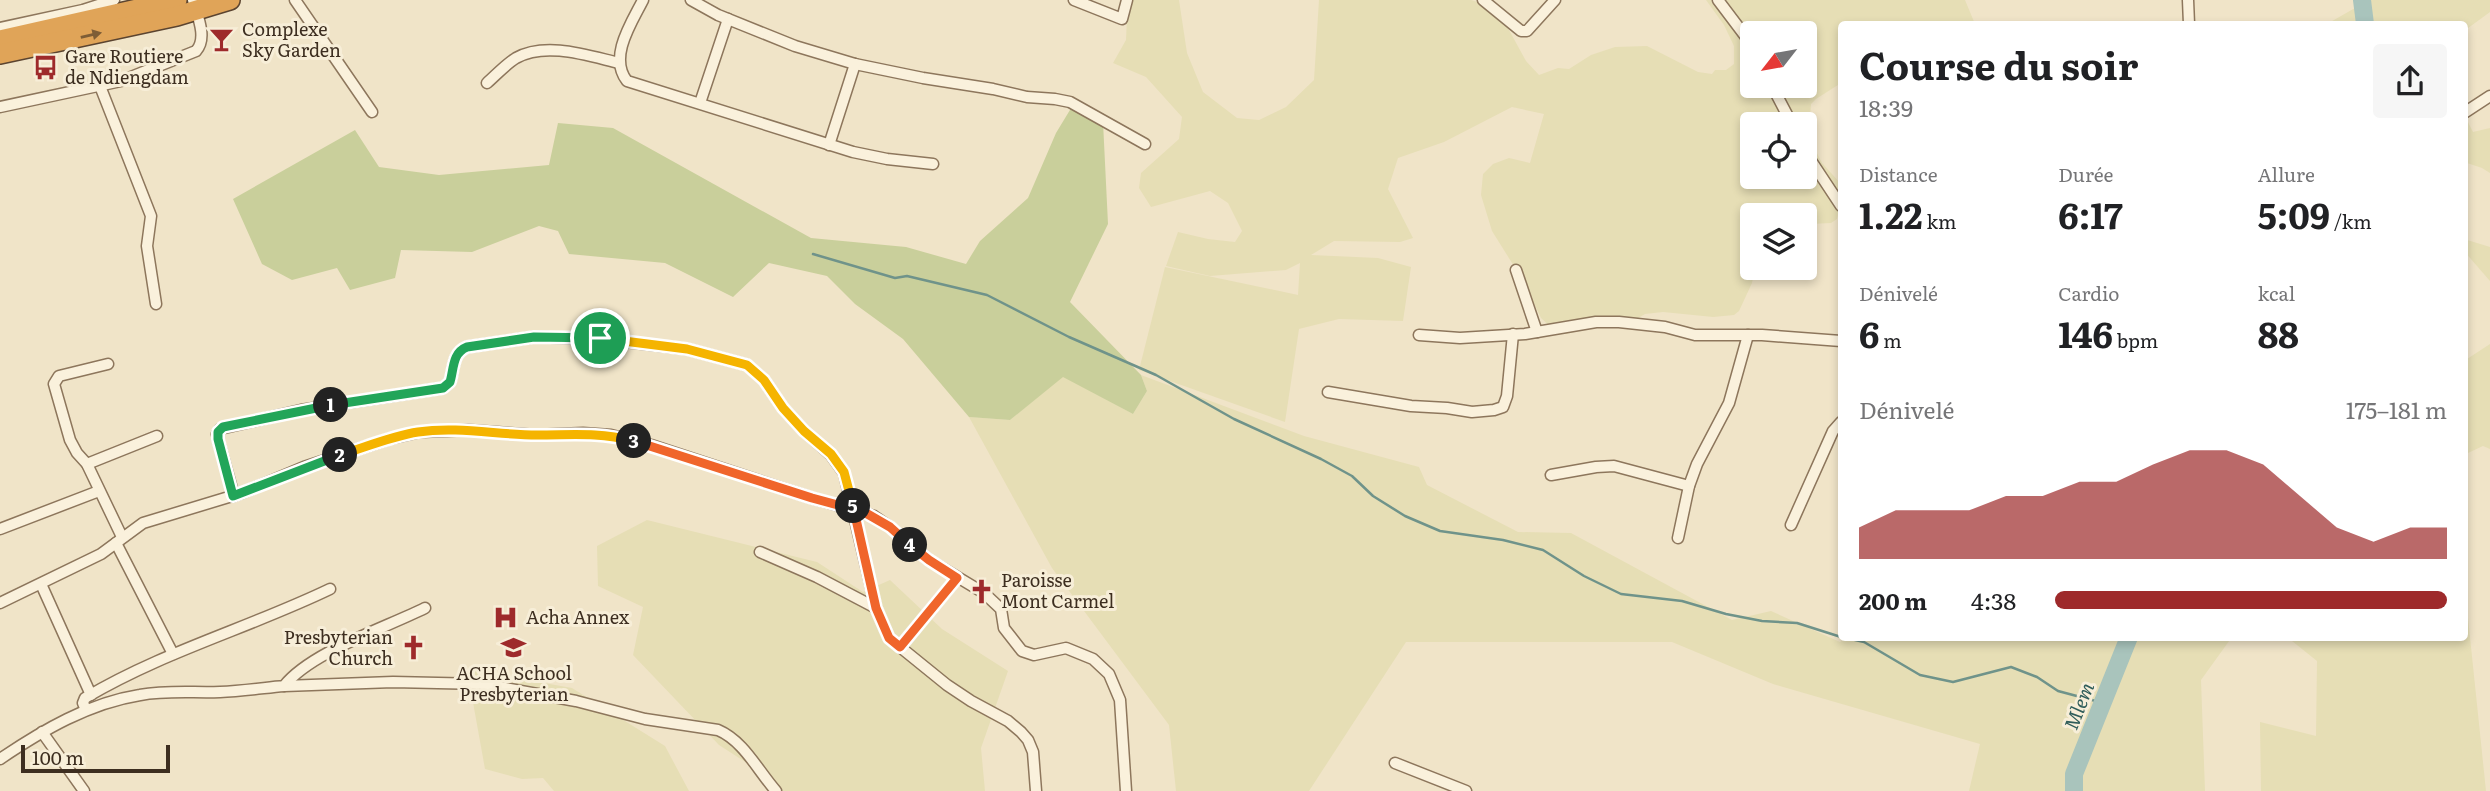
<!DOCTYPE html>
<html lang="fr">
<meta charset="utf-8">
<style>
:root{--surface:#fff;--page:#f6f6f6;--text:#202124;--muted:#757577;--accent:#9e2a2b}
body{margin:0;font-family:Literata,serif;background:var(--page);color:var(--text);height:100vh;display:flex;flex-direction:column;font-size:26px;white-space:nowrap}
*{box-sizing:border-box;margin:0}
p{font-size:23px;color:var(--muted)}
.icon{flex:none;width:38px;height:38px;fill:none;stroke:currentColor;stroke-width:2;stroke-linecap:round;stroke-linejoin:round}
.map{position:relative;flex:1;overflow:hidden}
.sheet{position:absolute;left:1838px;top:21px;width:630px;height:620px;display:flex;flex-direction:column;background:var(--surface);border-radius:7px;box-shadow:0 4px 10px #0003}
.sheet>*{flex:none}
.needle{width:46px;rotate:239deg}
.fabs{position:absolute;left:1740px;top:21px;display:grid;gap:14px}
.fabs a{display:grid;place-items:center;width:77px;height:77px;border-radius:7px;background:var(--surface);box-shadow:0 4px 10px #0003;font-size:35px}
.scale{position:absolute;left:21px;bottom:18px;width:149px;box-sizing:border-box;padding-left:7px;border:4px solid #3d2e20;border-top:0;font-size:19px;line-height:24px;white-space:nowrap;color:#3d2e20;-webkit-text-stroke:5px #f7eed8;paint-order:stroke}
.pin{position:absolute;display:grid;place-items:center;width:60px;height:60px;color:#fff;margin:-30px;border:4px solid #fff;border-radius:50%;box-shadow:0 2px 7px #0007}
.km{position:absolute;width:35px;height:35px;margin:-18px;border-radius:50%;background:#222;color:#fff;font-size:19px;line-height:35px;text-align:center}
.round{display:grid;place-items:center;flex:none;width:74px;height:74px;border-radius:7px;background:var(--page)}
.headline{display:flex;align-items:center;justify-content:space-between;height:119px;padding:0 21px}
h1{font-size:38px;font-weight:700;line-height:52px}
.stats{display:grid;grid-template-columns:repeat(3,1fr);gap:10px;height:119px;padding:7px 21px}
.stats div{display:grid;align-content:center}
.stats b{font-size:35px;font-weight:700}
.stats small{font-size:19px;font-weight:400}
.stats p{font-size:19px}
.chart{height:196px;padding:14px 21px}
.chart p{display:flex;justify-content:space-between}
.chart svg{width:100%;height:126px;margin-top:7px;fill:var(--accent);opacity:.7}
ul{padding:0 21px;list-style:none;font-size:23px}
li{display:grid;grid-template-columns:112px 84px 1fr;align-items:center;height:52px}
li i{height:18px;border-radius:9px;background:var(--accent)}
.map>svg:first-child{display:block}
</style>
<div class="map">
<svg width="2490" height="791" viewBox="0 0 2490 791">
<rect width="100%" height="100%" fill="#f0e4c8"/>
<g fill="#e6deb5" fill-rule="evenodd">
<path d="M1132,0h47l8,53 16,39 34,26 22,2 27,-13 28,-27 5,-80h152l20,6 18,24 17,31 13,14 19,-7 11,1 22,-14 24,-8 32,-1 51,26 14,2 3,-4h11l8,-6v-18l-10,-21 -18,-25h259l10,24h-134v59l-25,16 -5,5 -1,14 -5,12 17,33 19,21v19l-4,16 -6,4 -21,1 -6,-2v-7h-52v53h3l-3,15 -13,28 -5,4 -21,2 -50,-5 -18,2 -19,11 -31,2 -29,7 -14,-6 -11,-10 -19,-39 -30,-48 -11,-36 2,-21 10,-10 16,-6 21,5 14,-49 -32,-7 -68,35 -46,16 -10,31 25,49 -13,4 -66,-1 -23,14 67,3 33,9 -8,54 -64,-2 -40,10 -14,93 -146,-52 26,-103 133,28 2,-32 -14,7 -76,6 -44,-10 12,-34 30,7 27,3 7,-11 -14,-28 -18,-12 -59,16 -12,-19 2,-15 38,-34 3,-22 -36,-40 -33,-14 13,-23 1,-23zM1752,33h52v53h-52zM1752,124h52v53h-52z"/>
<polygon points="2354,0 2490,0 2490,12 2464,31 2464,24 2327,24 2355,8"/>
<polygon points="2464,114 2473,132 2490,128 2490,173 2482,168 2464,162"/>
<polygon points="2464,239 2490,247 2490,281 2464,251"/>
<polygon points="2490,344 2490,449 2483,446 2468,453 2464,485 2464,361"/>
<polygon points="1141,375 1304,436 1419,467 1427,485 1518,532 1571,533 1732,620 1771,611 1840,642 1848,637 2232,637 2201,680 2205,791 1969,791 1980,744 1773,684 1672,642 1406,642 1309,791 1176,791 1169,725 1052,568 969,417 1010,420 1063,376 1133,414 1147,391"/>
<polygon points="647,520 817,562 863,592 890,580 942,629 1008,671 981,748 985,791 774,791 750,765 719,745 633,655 643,607 598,586 597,546"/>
<polygon points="2464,616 2468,618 2486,791 2261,791 2260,722 2316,736 2317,661 2287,637 2464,637"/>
<polygon points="467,669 572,688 665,746 689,791 554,791 543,778 522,779 485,769"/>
</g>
<polygon fill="#c9cf9b" points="1073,105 1103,122 1108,224 1070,302 1141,375 1147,391 1133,414 1063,377 1010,420 969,417 903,339 855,304 827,276 769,263 733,297 665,263 569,254 558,231 539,226 472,252 401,250 395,278 350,290 337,268 292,280 262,264 233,199 355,130 379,167 439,175 549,165 558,123 613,128 811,238 906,247 966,264 980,241 1028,198 1056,133"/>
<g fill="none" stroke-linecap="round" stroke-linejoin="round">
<g stroke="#6f938a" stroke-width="2.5">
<polyline points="813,254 895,278 907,276 987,295 1069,337 1156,375 1234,419 1321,459 1352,476 1373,496 1405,516 1440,531 1503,540 1543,550 1584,576 1621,594 1682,601 1726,614 1762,621 1797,623 1841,637"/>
<polyline points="1842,637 1864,642 1920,675 1953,682 2011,667 2037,677 2058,691 2103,703"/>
</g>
<g stroke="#a9c4bc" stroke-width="18">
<polyline points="2362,0 2365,24"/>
<polyline points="2074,791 2074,774 2129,637"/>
</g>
<defs>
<g id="street">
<polyline points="295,0 372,112"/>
<path d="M643,0c-11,22 -35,57 -16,81l226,71 34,7 46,5"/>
<polyline points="691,0 718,15 795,46 855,64 923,78 993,89 1027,97 1055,99 1070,102 1145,144"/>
<polyline points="1074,0 1122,19 1127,0"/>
<polyline points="1483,0 1521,31 1527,31 1555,0"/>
<polyline points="1718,0 1752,45"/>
<polyline points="2188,0 2189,24"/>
<polyline points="0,28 83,10 114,0"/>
<path d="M487,83c9,-8 19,-19 29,-25 30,-17 73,-2 103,5"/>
<polyline points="100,86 151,216 147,246 156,304"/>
<polyline points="1772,86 1792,124"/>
<polyline points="700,103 728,19"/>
<path d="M0,107l121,-26 75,-30c12,-13 1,-36 -3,-51"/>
<polyline points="2464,113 2490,96"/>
<polyline points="829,145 855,64"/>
<polyline points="1804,150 1841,206"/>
<polyline points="1516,270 1537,332"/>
<polyline points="1419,335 1460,338 1525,334 1596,322 1619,322 1665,327 1695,335 1762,335 1841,341"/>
<polyline points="108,364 59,376 54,384 70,440 77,453 87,464 122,537"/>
<polyline points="1328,392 1411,406 1447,408 1472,412 1494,410 1503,407 1507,396 1513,334"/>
<polyline points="87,464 157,436"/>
<polyline points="1551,475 1596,467 1614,466 1689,486"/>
<path d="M234,496l-16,-57 -1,-5 3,-5 81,-19 142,-22 7,-6c4,-13 2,-29 17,-35l67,-10 66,2 87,10 60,16 17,15 19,28 21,23 27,24 13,18 32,135 13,30 58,47 24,16 37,20 13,11 7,8 5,12 3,39"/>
<polyline points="1791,525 1833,431 1841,422"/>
<polyline points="0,529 99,491"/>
<polyline points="1678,538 1689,486 1697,464 1729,403 1748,335"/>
<polyline points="116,543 173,654"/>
<polyline points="760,552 817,577 876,608"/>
<polyline points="41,584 91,695"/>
<polyline points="0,603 101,554 143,523 242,493 304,467 389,439 420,432 468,430 536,435 583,433 611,435 651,445 812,498 874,516 890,527 929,560 984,593 1001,609 1004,628 1022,651 1034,655 1066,648 1093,659 1109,674 1120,700 1126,791"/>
<polyline points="900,647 957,578"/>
<path d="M284,686l109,-4 90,2 93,17 69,18 73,11c26,11 40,41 58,61"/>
<path d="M86,710l-3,-7 2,-5c77,-46 164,-70 245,-109"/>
<polyline points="42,732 84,791"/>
<path d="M0,759c43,-29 89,-56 140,-64 27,-5 54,-2 80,-3 22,-1 43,-4 64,-6 27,-34 101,-58 141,-78"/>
<polyline points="1395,763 1466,791"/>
</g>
<g id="highway">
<polyline points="0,40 177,0"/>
<polyline points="0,54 177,16 230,0"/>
</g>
</defs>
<use href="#street" stroke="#8d765c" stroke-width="13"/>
<use href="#highway" stroke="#5b4430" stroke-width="22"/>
<use href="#street" stroke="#faf1dc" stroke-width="10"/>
<use href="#highway" stroke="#e0a458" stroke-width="19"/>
</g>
<defs><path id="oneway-solid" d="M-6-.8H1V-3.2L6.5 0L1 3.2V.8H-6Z" transform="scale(1.75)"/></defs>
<use fill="#7e5d36" href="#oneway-solid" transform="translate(91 35) rotate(-13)"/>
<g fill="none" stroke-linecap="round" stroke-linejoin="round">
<defs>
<path id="split-1" d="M331,405l112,-17 7,-6c4,-13 2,-29 17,-35l67,-10 66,1"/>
<polyline id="split-2" points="331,405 223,427 218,432 218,439 233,496 340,455"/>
<path id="split-3" d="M340,455c26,-8 52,-19 78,-23 40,-6 80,3 119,3 38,0 59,-3 97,6"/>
<polyline id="split-4" points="634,441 812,498 864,512 890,527 910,545"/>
<polyline id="split-5" points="853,506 876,608 889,638 900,647 957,578 929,560 910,545"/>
<polyline id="split-6" points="600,338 687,349 747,365 764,380 783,408 804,431 831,454 844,472 853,506"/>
</defs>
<use href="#split-1" stroke="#fff" stroke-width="14"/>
<use href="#split-2" stroke="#fff" stroke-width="14"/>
<use href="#split-3" stroke="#fff" stroke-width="14"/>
<use href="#split-4" stroke="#fff" stroke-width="14"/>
<use href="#split-5" stroke="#fff" stroke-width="14"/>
<use href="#split-6" stroke="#fff" stroke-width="14"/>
<use href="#split-1" stroke="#22a559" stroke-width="9"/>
<use href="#split-2" stroke="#22a559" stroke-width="9"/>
<use href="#split-3" stroke="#f5b400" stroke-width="9"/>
<use href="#split-4" stroke="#f0652b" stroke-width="9"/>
<use href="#split-5" stroke="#f0652b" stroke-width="9"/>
<use href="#split-6" stroke="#f5b400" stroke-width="9"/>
</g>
<defs>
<symbol id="bar-bare" viewBox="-9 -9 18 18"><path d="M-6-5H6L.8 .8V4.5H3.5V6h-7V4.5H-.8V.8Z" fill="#9e2a2b" stroke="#f7eed8" stroke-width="2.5" paint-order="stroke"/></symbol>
<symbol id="bus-bare" viewBox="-9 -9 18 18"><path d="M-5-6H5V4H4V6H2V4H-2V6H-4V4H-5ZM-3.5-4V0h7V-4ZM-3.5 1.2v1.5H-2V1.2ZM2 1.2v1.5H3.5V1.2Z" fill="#9e2a2b" stroke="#f7eed8" stroke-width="2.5" paint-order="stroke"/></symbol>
<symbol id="church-bare" viewBox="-9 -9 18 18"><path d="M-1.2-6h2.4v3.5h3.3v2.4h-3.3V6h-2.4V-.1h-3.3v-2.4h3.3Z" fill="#9e2a2b" stroke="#f7eed8" stroke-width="2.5" paint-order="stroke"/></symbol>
<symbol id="hospital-bare" viewBox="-9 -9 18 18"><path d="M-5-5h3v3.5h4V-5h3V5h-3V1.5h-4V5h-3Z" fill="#9e2a2b" stroke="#f7eed8" stroke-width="2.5" paint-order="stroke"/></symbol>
<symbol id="school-bare" viewBox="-9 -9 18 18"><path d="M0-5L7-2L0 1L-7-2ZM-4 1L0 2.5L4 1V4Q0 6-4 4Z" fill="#9e2a2b" stroke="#f7eed8" stroke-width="2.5" paint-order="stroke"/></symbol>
</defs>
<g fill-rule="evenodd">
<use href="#bar-bare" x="204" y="22" width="35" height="35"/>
<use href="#bus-bare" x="28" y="50" width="35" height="35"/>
<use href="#church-bare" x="964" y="574" width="35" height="35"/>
<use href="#hospital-bare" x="488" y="600" width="35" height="35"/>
<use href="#school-bare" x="496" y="630" width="35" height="35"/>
<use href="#church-bare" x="396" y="630" width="35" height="35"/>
</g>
<g text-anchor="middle" stroke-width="6" stroke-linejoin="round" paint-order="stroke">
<g font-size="18" fill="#3d2e20" stroke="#f7eed8" text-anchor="start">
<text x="242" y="36">Complexe<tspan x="242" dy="21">Sky Garden</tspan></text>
<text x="65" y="63">Gare Routiere<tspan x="65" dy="21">de Ndiengdam</tspan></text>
<text x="1001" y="587">Paroisse<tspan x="1001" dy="21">Mont Carmel</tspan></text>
<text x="526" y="624">Acha Annex</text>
<text x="393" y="644" text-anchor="end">Presbyterian<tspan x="393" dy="21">Church</tspan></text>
<text x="514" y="680" text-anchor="middle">ACHA School<tspan x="514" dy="21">Presbyterian</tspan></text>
</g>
<g font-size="19" font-style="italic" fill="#2f5d5a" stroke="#f7eed8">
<text transform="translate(2079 706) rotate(-68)" y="7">Mlem</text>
</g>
</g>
</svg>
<div class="fabs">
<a><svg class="needle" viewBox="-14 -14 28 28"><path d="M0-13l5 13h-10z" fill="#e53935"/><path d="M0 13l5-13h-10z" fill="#757577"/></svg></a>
<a><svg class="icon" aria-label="locate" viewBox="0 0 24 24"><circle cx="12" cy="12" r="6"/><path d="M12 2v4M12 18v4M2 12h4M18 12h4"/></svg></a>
<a><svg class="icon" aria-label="layers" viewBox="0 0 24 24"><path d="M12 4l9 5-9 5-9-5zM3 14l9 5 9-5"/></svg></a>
</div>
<div class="scale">100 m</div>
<div class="pin" style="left:600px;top:338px;background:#1e9e55"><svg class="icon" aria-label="arrive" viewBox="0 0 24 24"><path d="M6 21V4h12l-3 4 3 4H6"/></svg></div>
<b class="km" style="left:331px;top:405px">1</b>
<b class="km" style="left:340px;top:455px">2</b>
<b class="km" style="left:634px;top:441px">3</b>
<b class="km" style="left:910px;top:545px">4</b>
<b class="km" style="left:853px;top:506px">5</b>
<section class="sheet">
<div class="headline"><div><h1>Course du soir</h1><p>18:39</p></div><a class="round"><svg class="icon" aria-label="share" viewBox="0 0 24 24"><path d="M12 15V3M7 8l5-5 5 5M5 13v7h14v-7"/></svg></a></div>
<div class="stats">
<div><p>Distance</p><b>1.22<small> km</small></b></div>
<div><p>Durée</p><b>6:17</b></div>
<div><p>Allure</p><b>5:09<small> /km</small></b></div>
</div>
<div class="stats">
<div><p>Dénivelé</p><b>6<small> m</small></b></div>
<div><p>Cardio</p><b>146<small> bpm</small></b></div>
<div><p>kcal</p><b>88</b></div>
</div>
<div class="chart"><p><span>Dénivelé</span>175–181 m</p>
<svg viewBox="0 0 160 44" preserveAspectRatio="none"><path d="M0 44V33L10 27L20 27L30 27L40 22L50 22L60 17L70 17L80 11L90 6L100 6L110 11L120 22L130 33L140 38L150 33L160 33V44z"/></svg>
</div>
<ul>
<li><b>200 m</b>4:38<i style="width:100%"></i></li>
</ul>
</section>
</div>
